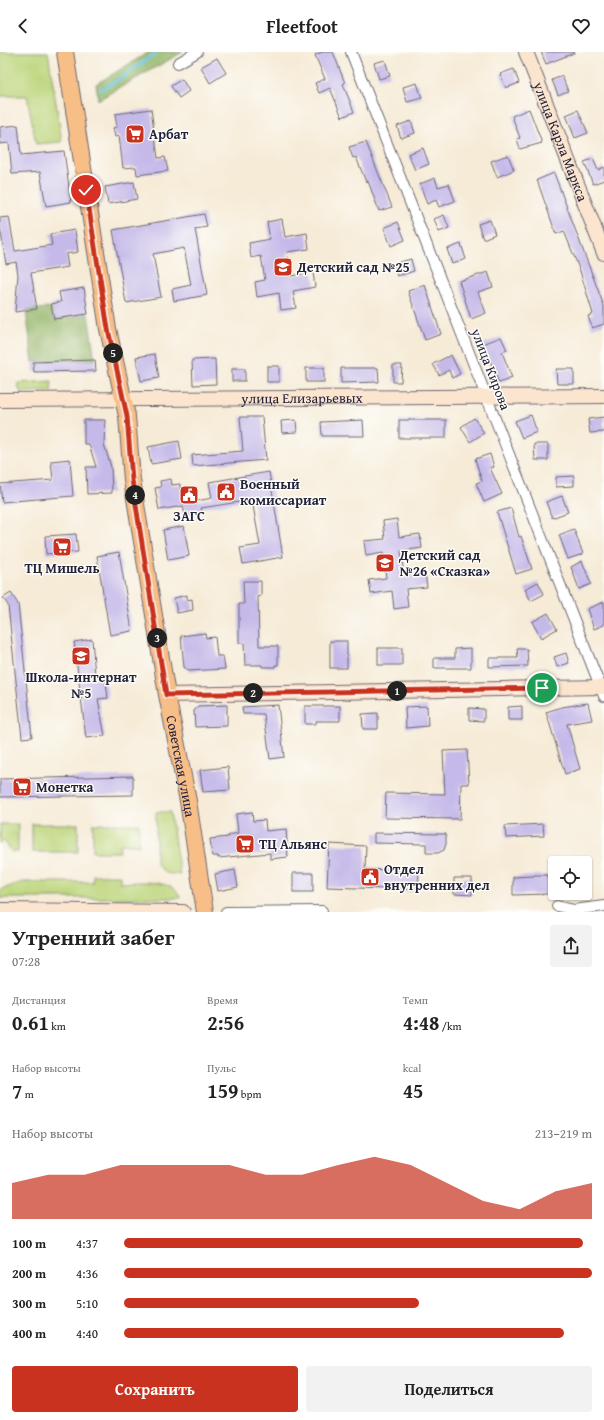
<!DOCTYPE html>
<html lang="ru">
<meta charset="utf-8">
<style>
:root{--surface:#fff;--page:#f2f2f2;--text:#222;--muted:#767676;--accent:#c8321e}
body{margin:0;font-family:"Gentium Book Plus",serif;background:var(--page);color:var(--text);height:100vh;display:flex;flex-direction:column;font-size:15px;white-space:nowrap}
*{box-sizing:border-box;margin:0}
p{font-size:13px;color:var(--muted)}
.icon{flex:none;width:22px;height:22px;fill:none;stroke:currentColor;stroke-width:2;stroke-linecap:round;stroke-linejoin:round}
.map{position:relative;height:860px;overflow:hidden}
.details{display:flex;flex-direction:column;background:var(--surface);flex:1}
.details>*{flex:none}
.tools{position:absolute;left:548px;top:804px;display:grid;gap:8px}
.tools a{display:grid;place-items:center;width:44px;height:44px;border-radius:4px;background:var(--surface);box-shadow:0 1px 3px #0004;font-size:20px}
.pin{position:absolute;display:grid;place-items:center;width:34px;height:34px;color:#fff;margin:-17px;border:2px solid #fff;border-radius:50%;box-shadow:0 1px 4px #0007}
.km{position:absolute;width:20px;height:20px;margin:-10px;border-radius:50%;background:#222;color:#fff;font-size:11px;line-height:20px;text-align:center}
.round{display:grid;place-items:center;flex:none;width:42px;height:42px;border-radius:4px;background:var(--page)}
.overview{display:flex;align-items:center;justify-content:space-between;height:68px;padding:0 12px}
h1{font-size:22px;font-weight:700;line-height:30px}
.stats{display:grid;grid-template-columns:repeat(3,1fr);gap:6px;height:68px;padding:4px 12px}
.stats div{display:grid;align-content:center}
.stats b{font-size:20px;font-weight:700}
.stats small{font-size:11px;font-weight:400}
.stats p{font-size:11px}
.chart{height:112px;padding:8px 12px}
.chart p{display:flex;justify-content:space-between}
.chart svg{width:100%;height:72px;margin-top:4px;fill:var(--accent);opacity:.7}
.button{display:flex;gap:8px;margin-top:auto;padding:8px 12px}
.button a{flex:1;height:46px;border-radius:4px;background:var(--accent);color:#fff;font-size:16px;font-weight:700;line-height:46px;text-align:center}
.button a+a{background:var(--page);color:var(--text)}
ul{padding:0 12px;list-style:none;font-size:13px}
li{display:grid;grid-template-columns:64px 48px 1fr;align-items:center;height:30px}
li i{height:10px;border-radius:5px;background:var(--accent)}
header{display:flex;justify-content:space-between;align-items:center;height:52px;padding:0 12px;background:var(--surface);font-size:18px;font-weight:700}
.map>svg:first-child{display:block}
</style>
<header><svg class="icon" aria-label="back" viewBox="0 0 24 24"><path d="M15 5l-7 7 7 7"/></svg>Fleetfoot<svg class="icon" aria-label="heart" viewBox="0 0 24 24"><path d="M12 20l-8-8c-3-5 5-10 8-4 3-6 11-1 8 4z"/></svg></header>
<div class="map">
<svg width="604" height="860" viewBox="0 0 604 860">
<rect width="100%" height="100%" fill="#fdfcf7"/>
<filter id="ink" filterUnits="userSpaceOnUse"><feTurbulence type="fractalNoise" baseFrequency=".025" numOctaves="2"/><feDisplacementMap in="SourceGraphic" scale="8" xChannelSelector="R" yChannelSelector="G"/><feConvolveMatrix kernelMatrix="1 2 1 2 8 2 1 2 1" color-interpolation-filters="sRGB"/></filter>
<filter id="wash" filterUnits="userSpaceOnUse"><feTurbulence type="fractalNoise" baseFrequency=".012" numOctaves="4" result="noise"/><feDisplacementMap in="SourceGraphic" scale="16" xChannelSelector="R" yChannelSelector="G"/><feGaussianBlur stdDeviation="0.9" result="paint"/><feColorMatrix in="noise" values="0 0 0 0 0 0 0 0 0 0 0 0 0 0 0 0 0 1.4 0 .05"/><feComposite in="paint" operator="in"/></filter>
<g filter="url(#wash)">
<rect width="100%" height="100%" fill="#f6ebd7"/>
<g fill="#bcd57a" stroke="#6f7c5a">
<polygon points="0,0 48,0 62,90 36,92 27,44 0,44"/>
<polygon points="52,329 51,339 22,340 19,338 18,331"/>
<polygon points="156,760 170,760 180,823 165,821 156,811"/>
<polygon points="0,772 18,772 18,800 12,800 4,789 0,791"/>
<rect x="32" y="772" width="46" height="28"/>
<polygon points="93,772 139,772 139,794 120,792 120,800 93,800"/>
<path d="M93,823h27v8c16,-1 56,-5 60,15h-180v-8l22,-8h71z"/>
</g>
<g fill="#95b66a" stroke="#5c6c52">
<polygon points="149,0 183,0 98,48 96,32"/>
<polygon points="52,255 54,267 88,262 95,308 33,310 26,259"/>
</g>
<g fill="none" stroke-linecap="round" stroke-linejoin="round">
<polyline stroke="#61c3e0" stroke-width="3" points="101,37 118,28 158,0"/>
</g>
<g id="blocks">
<g fill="#c5b9e9">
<polygon points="322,0 333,0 345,31 343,32 354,60 342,65 330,36 319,41 315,31 325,27 315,3"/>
<polygon points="541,0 574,0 574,1 546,12"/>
<polygon points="217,6 226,21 210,31 201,15"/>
<polygon points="385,8 390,24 379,27 374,11"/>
<polygon points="514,17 519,31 506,36 500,22"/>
<polygon points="562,24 568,39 558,43 552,28"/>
<polygon points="182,27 189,39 179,46 171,34"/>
<polygon points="417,31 422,46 407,50 403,35"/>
<polygon points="151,57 158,106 165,105 168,119 137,123 136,115 123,116 119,84 115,85 113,76 117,75 115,62"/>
<polygon points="529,57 542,91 520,97 517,87 520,86 512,64"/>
<polygon points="578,58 588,81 575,86 566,63"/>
<polygon points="411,69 415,81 401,86 397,74"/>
<polygon points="18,73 21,103 64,99 71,150 46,154 40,120 12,122 9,91 0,92 0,75"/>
<polygon points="366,90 392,155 379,159 368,129 366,130 356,105 353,106 349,95"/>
<polygon points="423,96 429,112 415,118 408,102"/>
<polygon points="508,103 514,118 497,125 491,109"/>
<polygon points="593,107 598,118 604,115 604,128 593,132 584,110"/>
<polygon points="554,121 604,254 604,272 592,276 588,264 593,262 580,219 564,179 556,182 537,128"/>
<polygon points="435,126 438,135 449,132 455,149 439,155 436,148 427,152 420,132"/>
<polygon points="134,130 137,147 108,152 105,135"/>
<polygon points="204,162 207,175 195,177 207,243 174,249 172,237 191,233 184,196 153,202 161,245 126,251 113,178"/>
<polygon points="444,163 449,176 439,180 434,167"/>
<polygon points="9,165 15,199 52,193 50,182 75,178 78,200 66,202 68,215 31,221 37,257 15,260 18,223 16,210 6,212 0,175 0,166"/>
<polygon points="282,167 285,185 307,181 309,197 287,200 291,224 313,220 315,235 293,239 296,256 281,258 279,241 257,245 255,230 265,228 261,204 251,206 249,191 270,187 267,170"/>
<polygon points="490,168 495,182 483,187 478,172"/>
<polygon points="398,170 405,188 391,194 384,176"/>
<polygon points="461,192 466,207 452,212 447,197"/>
<polygon points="411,207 414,219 397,224 393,212"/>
<polygon points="488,220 493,235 478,240 486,261 471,267 459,229"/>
<polygon points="425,233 441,282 425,288 408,239"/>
<polygon points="84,236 88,262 54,267 51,252 61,250 59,240"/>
<polygon points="501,285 507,298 502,300 512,326 499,331 483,292"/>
<polygon points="155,302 159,326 141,329 136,305"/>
<polygon points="451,303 460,322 452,326 449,318 439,323 433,312"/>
<polygon points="215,307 216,332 193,333 192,308"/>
<polygon points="95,308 96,319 34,320 33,310"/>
<polygon points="393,313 402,313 401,330 393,330"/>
<rect x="267" y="314" width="12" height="16"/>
<rect x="306" y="316" width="18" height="14"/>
<polygon points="341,316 378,316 379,330 341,331"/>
<rect x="232" y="317" width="13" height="12"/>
<polygon points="556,317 574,317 574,332 557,332"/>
<polygon points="531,363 537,380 522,386 515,369"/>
<polygon points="240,365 262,365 266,408 193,414 192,403 243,399"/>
<polygon points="604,365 604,380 590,381 588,367"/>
<polygon points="474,366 484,381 470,390 461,375"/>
<polygon points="84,368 105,368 104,392 111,415 112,441 87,442 86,415 96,415 89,392 84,392"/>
<polygon points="296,368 297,380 282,381 281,369"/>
<polygon points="363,368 364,384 322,384 321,370"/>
<rect x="399" y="368" width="47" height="18"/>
<polygon points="179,389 182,407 151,412 148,395"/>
<polygon points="534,392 548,392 548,408 535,408"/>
<polygon points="490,402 494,415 490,416 502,442 484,450 476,431 482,429 475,407"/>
<polygon points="70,407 73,444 2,450 0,432 53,428 51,409"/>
<polygon points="269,420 283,505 243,512 240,496 260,493 252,448 201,456 202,460 185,463 183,454 159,458 155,436 161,435 160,429 171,427 172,433 180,432 180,437 187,436 188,442 195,441 197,449 212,446 209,430"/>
<polygon points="574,424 574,434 556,435 556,425"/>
<polygon points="562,444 568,460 552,466 546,450"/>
<polygon points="511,456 519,485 521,484 532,517 516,522 497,460"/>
<polygon points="397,467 399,485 420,482 422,496 401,499 404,523 425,521 427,535 406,537 408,555 394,557 392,539 371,542 369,528 386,526 383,501 366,504 364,489 385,487 383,469"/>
<polygon points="184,474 189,504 168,508 163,478"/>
<polygon points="574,477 583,502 568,507 559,483"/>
<polygon points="76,482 78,500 46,502 45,484"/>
<polygon points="119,500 132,579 110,583 97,504"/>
<polygon points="582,509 591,532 579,537 571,515"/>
<polygon points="243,529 261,529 261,544 258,545 259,594 278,594 278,613 275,613 275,615 262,615 262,613 245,613 244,591 239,591 239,552 244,552"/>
<polygon points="538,530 544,542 531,549 525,537"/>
<polygon points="11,541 18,552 32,685 22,686 8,553 3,546"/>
<polygon points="187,543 187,548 192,547 193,558 177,561 174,546"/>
<polygon points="604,550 604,573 594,577 587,557"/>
<polygon points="548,561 557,577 541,586 532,570"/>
<polygon points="205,581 206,586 215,585 217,604 223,604 225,617 189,619 184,615 181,584"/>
<polygon points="92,587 95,624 105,623 108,646 98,647 105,684 86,686 74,590"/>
<rect x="330" y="589" width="17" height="27"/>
<rect x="378" y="596" width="24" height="17"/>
<polygon points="471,596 471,616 434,616 434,606 455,606 455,597"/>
<polygon points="517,597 527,597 528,614 489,615 489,606 518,606"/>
<polygon points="566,601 569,611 557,615 554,605"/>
<polygon points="588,651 592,668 567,672 580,717 565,722 546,660 562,655"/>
<polygon points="227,653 227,674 195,675 194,659 198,654"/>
<polygon points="278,653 284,705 270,707 264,662 243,662 242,655"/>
<polygon points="305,654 340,654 340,669 316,669 316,672 305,672"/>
<polygon points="427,654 428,674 406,676 405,655"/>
<polygon points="522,654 522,668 508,668 508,655"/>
<polygon points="469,656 484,657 484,669 469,668"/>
<polygon points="378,661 378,677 363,677 362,662"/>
<polygon points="467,698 469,732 461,732 460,767 385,766 386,741 445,742 443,699"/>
<polygon points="228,715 230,738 203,740 200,718"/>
<polygon points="133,724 133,743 0,745 0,727"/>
<polygon points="252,760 253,769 265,768 266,779 286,777 288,805 270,807 270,801 218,806 218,804 212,804 210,787 228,785 229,783 238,781 236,762"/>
<polygon points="543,772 544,784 506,786 505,774"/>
<polygon points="374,781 446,782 446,792 444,798 438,801 426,801 426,792 374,791"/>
<polygon points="329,792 366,794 365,817 419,819 418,838 327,835"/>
<polygon points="235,818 238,835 218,839 215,822"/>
<rect x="293" y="821" width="20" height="19"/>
<polygon points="534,823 548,823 548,842 513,843 513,825 534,824"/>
<polygon points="454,826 472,826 472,843 454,842"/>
</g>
</g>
</g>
<g filter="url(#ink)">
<use href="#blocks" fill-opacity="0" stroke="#6c6872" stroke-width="1"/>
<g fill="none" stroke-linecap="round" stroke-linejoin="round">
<defs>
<g id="street">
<polyline points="351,0 604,644"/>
<polyline points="178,11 197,0"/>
<polyline points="557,854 574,858 604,854"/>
<polyline points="226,860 322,859"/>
</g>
<g id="secondary">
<path id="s1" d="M526,0l78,201"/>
<path id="s2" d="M0,348l604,-4"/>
<polyline points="167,643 604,635"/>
<polyline points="0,858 183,860"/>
</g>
<g id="primary">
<path id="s3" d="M65,0l43,277 19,87 5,64 35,215 21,106 17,111"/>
</g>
</defs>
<use href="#street" stroke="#6c6872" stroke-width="12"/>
<use href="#secondary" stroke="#6c6872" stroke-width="16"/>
<use href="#primary" stroke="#6c6872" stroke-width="18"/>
<use href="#street" stroke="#fff" stroke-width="10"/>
<use href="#secondary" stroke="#fce5cf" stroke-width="14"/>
<use href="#primary" stroke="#f7be88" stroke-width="16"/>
</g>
</g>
<g fill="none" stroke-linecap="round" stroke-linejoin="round" filter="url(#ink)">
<defs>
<polyline id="route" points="86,138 108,277 127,364 132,428 166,643 542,636"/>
</defs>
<use href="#route" stroke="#fff" stroke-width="8"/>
<use href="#route" stroke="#c8321e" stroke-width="5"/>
</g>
<defs>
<symbol id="supermarket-square" viewBox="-11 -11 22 22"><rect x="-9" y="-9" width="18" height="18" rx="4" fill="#c8321e" stroke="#fdfcf7"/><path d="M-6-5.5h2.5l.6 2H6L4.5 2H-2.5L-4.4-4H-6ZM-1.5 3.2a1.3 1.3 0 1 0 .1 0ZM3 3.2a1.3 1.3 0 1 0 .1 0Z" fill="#fff"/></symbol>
<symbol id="school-square" viewBox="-11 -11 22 22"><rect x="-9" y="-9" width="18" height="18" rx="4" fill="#c8321e" stroke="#fdfcf7"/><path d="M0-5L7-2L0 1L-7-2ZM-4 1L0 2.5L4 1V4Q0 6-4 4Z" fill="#fff"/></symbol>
<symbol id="civic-square" viewBox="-11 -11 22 22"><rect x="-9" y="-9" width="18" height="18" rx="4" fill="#c8321e" stroke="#fdfcf7"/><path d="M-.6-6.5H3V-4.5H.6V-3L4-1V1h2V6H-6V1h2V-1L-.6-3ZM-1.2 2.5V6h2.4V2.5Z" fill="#fff"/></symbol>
</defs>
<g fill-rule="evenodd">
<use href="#supermarket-square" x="124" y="71" width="22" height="22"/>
<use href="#school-square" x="272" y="204" width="22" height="22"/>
<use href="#civic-square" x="215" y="429" width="22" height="22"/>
<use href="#civic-square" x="178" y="432" width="22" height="22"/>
<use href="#supermarket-square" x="51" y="484" width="22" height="22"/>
<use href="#school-square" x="374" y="500" width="22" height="22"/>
<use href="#school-square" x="70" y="593" width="22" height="22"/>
<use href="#supermarket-square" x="11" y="724" width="22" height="22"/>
<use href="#supermarket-square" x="234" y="781" width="22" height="22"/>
<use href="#civic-square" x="359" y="814" width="22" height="22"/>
</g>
<g text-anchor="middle" stroke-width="3" stroke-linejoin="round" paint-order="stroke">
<g font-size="14" font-weight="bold" fill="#22223b" stroke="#fdfcf7" text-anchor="start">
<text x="149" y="87">Арбат</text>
<text x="297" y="220">Детский сад №25</text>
<text x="240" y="437">Военный<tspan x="240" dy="16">комиссариат</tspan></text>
<text x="189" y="469" text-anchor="middle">ЗАГС</text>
<text x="399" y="508">Детский сад<tspan x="399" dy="16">№26 «Сказка»</tspan></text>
<text x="62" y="521" text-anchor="middle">ТЦ Мишель</text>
<text x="81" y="630" text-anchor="middle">Школа-интернат<tspan x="81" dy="16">№5</tspan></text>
<text x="36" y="740">Монетка</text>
<text x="259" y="797">ТЦ Альянс</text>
<text x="384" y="822">Отдел<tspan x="384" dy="16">внутренних дел</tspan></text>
</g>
<g font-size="14" fill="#22223b" stroke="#fdfcf7">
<text dy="5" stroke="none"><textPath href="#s1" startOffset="96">улица Карла Маркса</textPath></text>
<text transform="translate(491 317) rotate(69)" y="5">улица Кирова</text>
<text dy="5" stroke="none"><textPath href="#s2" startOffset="302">улица Елизарьевых</textPath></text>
<text dy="5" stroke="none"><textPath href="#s3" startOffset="724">Советская улица</textPath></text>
</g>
</g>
</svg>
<div class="tools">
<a><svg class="icon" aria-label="locate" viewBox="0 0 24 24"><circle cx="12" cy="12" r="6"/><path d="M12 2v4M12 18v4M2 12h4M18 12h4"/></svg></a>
</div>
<div class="pin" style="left:542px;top:636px;background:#1e9e55"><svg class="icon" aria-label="arrive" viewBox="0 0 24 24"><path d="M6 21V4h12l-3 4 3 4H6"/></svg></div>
<div class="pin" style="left:86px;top:138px;background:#d93025"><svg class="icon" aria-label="check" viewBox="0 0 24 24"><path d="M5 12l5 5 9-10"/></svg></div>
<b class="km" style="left:397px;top:639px">1</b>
<b class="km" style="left:253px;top:641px">2</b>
<b class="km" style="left:157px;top:586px">3</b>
<b class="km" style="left:135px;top:443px">4</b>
<b class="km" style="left:113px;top:301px">5</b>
</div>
<section class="details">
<div class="overview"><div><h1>Утренний забег</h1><p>07:28</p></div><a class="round"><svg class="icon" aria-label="share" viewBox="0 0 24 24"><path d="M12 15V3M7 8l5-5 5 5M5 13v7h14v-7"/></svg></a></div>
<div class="stats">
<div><p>Дистанция</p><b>0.61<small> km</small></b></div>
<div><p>Время</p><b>2:56</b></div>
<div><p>Темп</p><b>4:48<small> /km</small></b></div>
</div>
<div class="stats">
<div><p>Набор высоты</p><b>7<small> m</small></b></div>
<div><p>Пульс</p><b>159<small> bpm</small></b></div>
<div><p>kcal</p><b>45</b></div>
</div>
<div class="chart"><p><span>Набор высоты</span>213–219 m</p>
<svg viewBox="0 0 160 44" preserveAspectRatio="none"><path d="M0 44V22L10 17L20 17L30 11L40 11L50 11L60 11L70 17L80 17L90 11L100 6L110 11L120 22L130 33L140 38L150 27L160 22V44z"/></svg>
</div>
<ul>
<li><b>100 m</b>4:37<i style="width:98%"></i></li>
<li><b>200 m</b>4:36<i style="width:100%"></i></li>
<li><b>300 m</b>5:10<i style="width:63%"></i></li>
<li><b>400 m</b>4:40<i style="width:94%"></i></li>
</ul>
<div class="button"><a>Сохранить</a><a>Поделиться</a></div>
</section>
